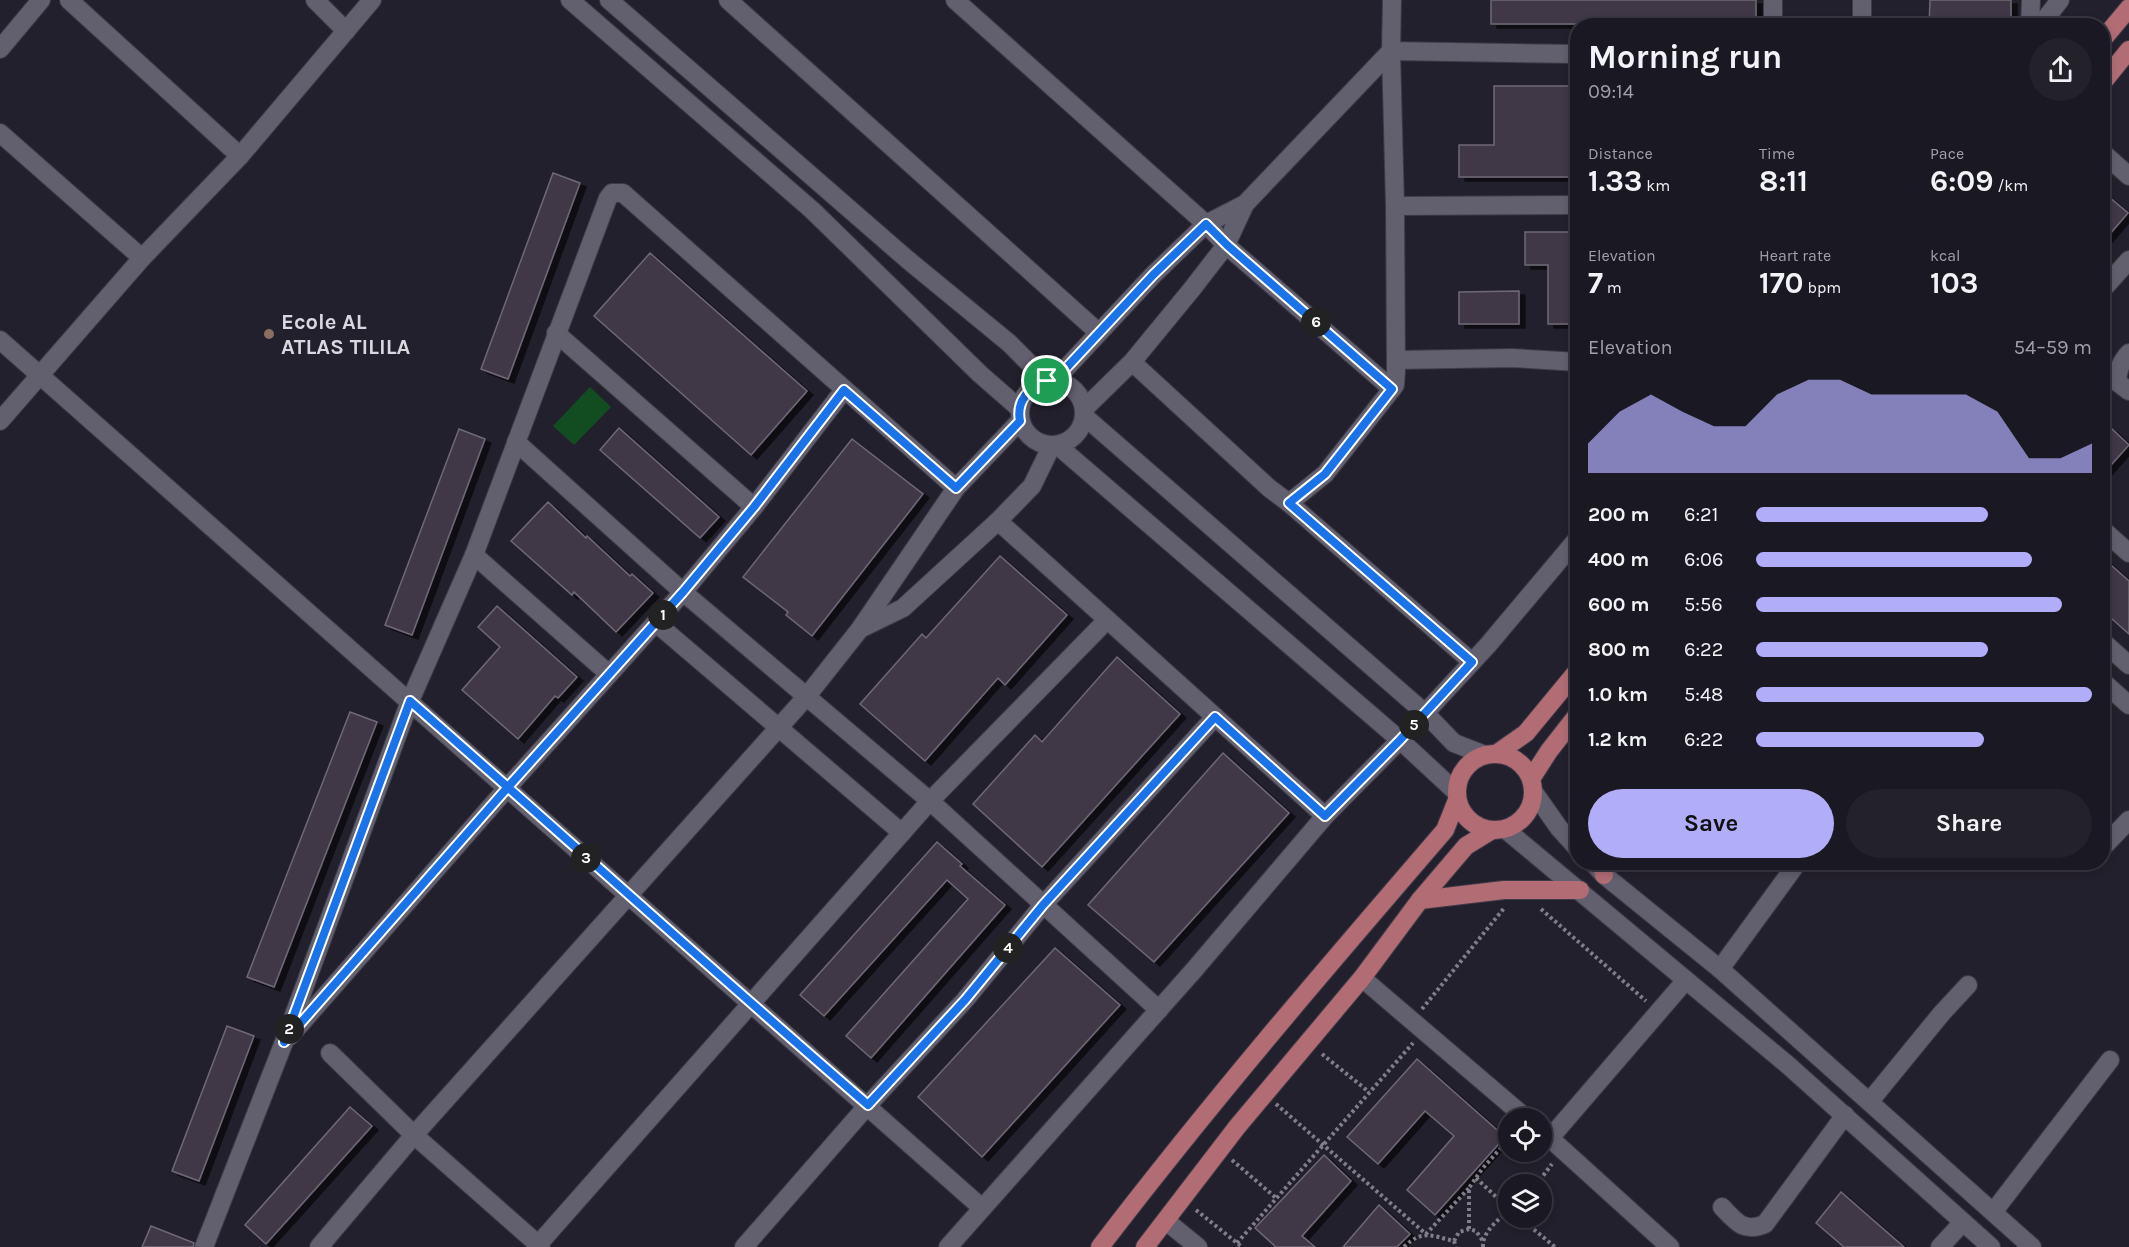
<!DOCTYPE html>
<meta charset="utf-8">
<style>
:root{--surface:#1a1822;--page:#23212a;--text:#f1f3f6;--muted:#9fa0a5;--line:#383740;--accent:#b2adf9}
body{margin:0;font-family:Karla,sans-serif;background:var(--page);color:var(--text);height:100vh;display:flex;flex-direction:column;font-size:22px;white-space:nowrap}
*{box-sizing:border-box;margin:0}
p{font-size:20px;color:var(--muted)}
.icon{flex:none;width:33px;height:33px;fill:none;stroke:currentColor;stroke-width:2;stroke-linecap:round;stroke-linejoin:round}
.map{position:relative;flex:1;overflow:hidden}
.side{position:absolute;left:1570px;top:18px;width:540px;height:852px;display:flex;flex-direction:column;background:var(--surface);border-radius:24px;box-shadow:0 3px 9px #0003,0 0 0 2px var(--line)}
.side>*{flex:none}
.controls{position:absolute;left:1498px;top:1108px;display:grid;gap:12px}
.controls a{display:grid;place-items:center;width:54px;height:54px;border-radius:50%;background:var(--surface);box-shadow:0 3px 9px #0003,0 0 0 2px var(--line);font-size:30px}
.pin{position:absolute;display:grid;place-items:center;width:51px;height:51px;color:#fff;margin:-26px;border:3px solid #fff;border-radius:50%;box-shadow:0 2px 6px #0007}
.km{position:absolute;width:30px;height:30px;margin:-15px;border-radius:50%;background:#222;color:#fff;font-size:16px;line-height:30px;text-align:center}
.round{display:grid;place-items:center;flex:none;width:63px;height:63px;border-radius:32px;background:var(--page)}
.headline{display:flex;align-items:center;justify-content:space-between;height:102px;padding:0 18px}
h1{font-size:33px;font-weight:700;line-height:45px}
.metrics{display:grid;grid-template-columns:repeat(3,1fr);gap:9px;height:102px;padding:6px 18px}
.metrics div{display:grid;align-content:center}
.metrics b{font-size:30px;font-weight:700}
.metrics small{font-size:16px;font-weight:400}
.metrics p{font-size:16px}
.chart{height:168px;padding:12px 18px}
.chart p{display:flex;justify-content:space-between}
.chart svg{width:100%;height:108px;margin-top:6px;fill:var(--accent);opacity:.7}
.cta{display:flex;gap:12px;margin-top:auto;padding:12px 18px}
.cta a{flex:1;height:69px;border-radius:36px;background:var(--accent);color:#111;font-size:24px;font-weight:700;line-height:69px;text-align:center}
.cta a+a{background:var(--page);color:var(--text)}
ul{padding:0 18px;list-style:none;font-size:20px}
li{display:grid;grid-template-columns:96px 72px 1fr;align-items:center;height:45px}
li i{height:15px;border-radius:8px;background:var(--accent)}
.map>svg:first-child{display:block}
</style>
<div class="map">
<svg width="2129" height="1247" viewBox="0 0 2129 1247">
<defs>
<filter id="shadow"><feDropShadow dx="6" dy="4" stdDeviation="0" flood-color="#0009"/></filter>
</defs>
<rect width="100%" height="100%" fill="#23202d"/>
<polygon fill="#124d22" points="590,387 611,407 574,445 553,426"/>
<g fill="#403947" stroke="#6f6776" stroke-width="1.5" filter="url(#shadow)">
<rect x="1491" y="0" width="265" height="24"/>
<polygon points="1930,0 2011,0 2011,26 1929,26"/>
<polygon points="1494,86 1578,86 1578,177 1459,177 1459,145 1494,145"/>
<polygon points="553,173 580,183 508,379 481,369"/>
<polygon points="2103,192 2128,213 2103,242"/>
<polygon points="1525,232 1578,232 1578,324 1548,324 1548,265 1525,265"/>
<polygon points="650,253 807,391 751,455 594,316"/>
<polygon points="1519,291 1519,324 1459,324 1459,292"/>
<polygon points="619,428 719,517 700,538 600,450"/>
<polygon points="2111,428 2129,445 2103,474 2103,438"/>
<polygon points="459,429 485,439 412,635 385,625"/>
<polygon points="852,439 923,494 812,636 786,615 788,612 743,577"/>
<polygon points="548,502 586,538 587,536 630,576 632,574 653,593 616,632 574,592 572,595 511,541"/>
<polygon points="1000,556 1067,615 1005,685 998,678 925,761 860,704 922,634 926,638"/>
<polygon points="2103,558 2129,581 2129,634 2103,611"/>
<polygon points="497,606 577,677 558,698 555,696 518,739 462,690 500,647 478,627"/>
<polygon points="1117,657 1180,714 1042,867 973,804 1035,735 1042,742"/>
<polygon points="350,712 377,722 274,987 247,977"/>
<polygon points="1223,753 1289,813 1154,962 1088,905"/>
<polygon points="937,842 962,864 960,866 1005,905 871,1058 846,1036 968,899 947,880 824,1016 800,995"/>
<polygon points="1055,948 1120,1005 982,1157 918,1097"/>
<polygon points="227,1026 254,1036 199,1181 172,1171"/>
<polygon points="1417,1059 1505,1137 1435,1215 1407,1190 1454,1136 1425,1111 1378,1164 1347,1137"/>
<polygon points="350,1107 372,1126 266,1244 245,1225"/>
<polygon points="1324,1155 1351,1181 1302,1236 1315,1247 1276,1247 1255,1228"/>
<polygon points="1841,1192 1904,1247 1844,1247 1816,1223"/>
<polygon points="1379,1205 1410,1234 1397,1247 1343,1247"/>
<polygon points="151,1226 194,1243 193,1247 142,1247"/>
</g>
<g fill="none" stroke-linecap="round" stroke-linejoin="round">
<defs>
<g id="minor">
<polyline points="69,0 240,156"/>
<polyline points="315,0 346,31"/>
<polyline points="570,0 812,210 980,374 1020,409"/>
<polyline points="609,0 908,260 1009,343 1047,381"/>
<polyline points="728,0 1098,332"/>
<polyline points="955,0 1206,224 1226,245 1392,389"/>
<polyline points="1773,0 1773,26"/>
<polyline points="1862,26 1862,0"/>
<polyline points="2030,26 2031,0"/>
<polyline points="2040,26 2060,0"/>
<polyline points="0,49 41,0"/>
<polyline points="0,133 142,258"/>
<polyline points="2103,153 2129,176"/>
<polyline points="1395,206 1578,205"/>
<polyline points="2103,289 2129,260"/>
<polyline points="556,333 754,507"/>
<polyline points="0,340 982,1208"/>
<path d="M2129,353c-8,9 -11,16 -12,29l12,9"/>
<polyline points="1396,360 1512,358 1578,362"/>
<polyline points="1132,362 1269,488 1289,503 1325,474 1392,389 1395,385 1396,371 1395,206 1391,51 1392,0"/>
<circle cx="1052" cy="413" r="32"/>
<polyline points="1054,381 1153,275 1206,224 1245,204 1391,51 1578,54"/>
<polyline points="1084,409 1132,362 1192,289 1226,245 1245,204"/>
<polyline points="1084,416 1425,713 1454,743 1485,755"/>
<polyline points="0,421 142,258 240,156 372,0"/>
<polyline points="516,442 683,592 930,801 1159,1010"/>
<polyline points="1057,445 1400,740 1456,792"/>
<polyline points="1289,503 1472,662"/>
<polyline points="998,521 1325,816"/>
<polyline points="2103,530 2129,553"/>
<polyline points="474,555 609,674"/>
<polyline points="656,623 902,833"/>
<polyline points="862,628 903,608 998,521 1032,486 1052,445"/>
<polyline points="2103,642 2129,665"/>
<polyline points="2103,682 2129,705"/>
<polyline points="1533,791 1559,828 1578,849"/>
<polyline points="1505,829 1789,1066 1991,1247"/>
<polyline points="2103,847 2129,820"/>
<polyline points="1592,862 1604,875 1720,969 2032,1247"/>
<polyline points="1720,969 1798,862"/>
<polyline points="1362,978 1527,1119"/>
<polyline points="290,1036 508,787 683,592 754,507 844,390"/>
<polyline points="330,1053 414,1135 541,1247"/>
<polyline points="1870,1101 1942,1013 1968,985"/>
<polyline points="1542,1131 1670,1247"/>
<polyline points="1550,1138 1686,980"/>
<path d="M1722,1207c14,15 22,26 43,17l80,-109"/>
<polyline points="1994,1211 2110,1060"/>
<polyline points="1166,1221 1198,1247"/>
<polyline points="204,1247 284,1042 410,701 474,555 608,198 612,193 623,193 956,488"/>
<polyline points="319,1247 414,1135 807,696 860,629 956,488 1020,421"/>
<polyline points="536,1247 930,801 1107,620"/>
<polyline points="744,1247 868,1105 965,1000 1043,905 1215,717"/>
<polyline points="948,1247 1194,970 1325,816 1400,740 1488,645 1578,538"/>
<polyline points="1940,1247 1963,1222"/>
</g>
<g id="major">
<polyline points="2103,39 2129,8"/>
<polyline points="2103,82 2129,50"/>
<polyline points="1496,754 1526,733 1578,670"/>
<circle cx="1495" cy="792" r="38"/>
<polyline points="1531,779 1549,751 1578,714"/>
<polyline points="1602,862 1604,875"/>
<polyline points="1420,900 1504,890 1580,890"/>
<path d="M1100,1247c110,-144 227,-280 345,-417l12,-30"/>
<polyline points="1145,1247 1237,1127 1362,978 1420,900 1466,846 1492,830"/>
</g>
</defs>
<use href="#minor" stroke="#3e3a46" stroke-width="20"/>
<use href="#major" stroke="#3e3a46" stroke-width="20"/>
<g stroke="#817e89" stroke-width="4" stroke-dasharray="3 3" stroke-linecap="butt">
<polyline points="1541,909 1646,1001"/>
<polyline points="1422,1009 1505,907"/>
<polyline points="1322,1054 1369,1092"/>
<polyline points="1276,1104 1426,1234 1469,1188"/>
<polyline points="1232,1160 1276,1198"/>
<polyline points="1476,1178 1509,1209"/>
<polyline points="1536,1185 1552,1164"/>
<polyline points="1196,1210 1242,1247"/>
<polyline points="1520,1218 1555,1247"/>
<polyline points="1469,1229 1469,1188 1482,1169 1509,1139"/>
<polyline points="1454,1241 1459,1232 1469,1229 1476,1231 1483,1241"/>
<polyline points="1237,1243 1413,1043"/>
<path d="M1404,1247c18,-18 28,-11 50,-6l2,6"/>
<path d="M1483,1247c-1,-16 16,-27 26,-37"/>
</g>
<use href="#minor" stroke="#625f6e" stroke-width="18"/>
<use href="#major" stroke="#b16c74" stroke-width="18"/>
</g>
<g fill="none" stroke-linecap="round" stroke-linejoin="round">
<defs>
<path id="route" d="M1047,381c-18,6 -31,20 -27,40l-64,67 -112,-98 -90,117 -71,85 -175,195 -224,255 126,-341c153,134 304,271 458,404l97,-105 78,-95 172,-188 110,99 75,-76 72,-78 -183,-159 36,-29 67,-85 -165,-144 -21,-21 -53,51 -99,106h-7"/>
</defs>
<use href="#route" stroke="#fff" stroke-width="12"/>
<use href="#route" stroke="#1a73e8" stroke-width="8"/>
</g>
<circle fill="#8d6e63" stroke="#23202d" stroke-width="2" cx="269" cy="334" r="6"/>
<g text-anchor="middle" stroke-width="4.5" stroke-linejoin="round" paint-order="stroke">
<g font-size="22" font-weight="bold" fill="#d9d7e0" stroke="#23202d" text-anchor="start">
<text x="281" y="329">Ecole AL<tspan x="281" dy="25">ATLAS TILILA</tspan></text>
</g>
</g>
</svg>
<div class="controls">
<a><svg class="icon" aria-label="locate" viewBox="0 0 24 24"><circle cx="12" cy="12" r="6"/><path d="M12 2v4M12 18v4M2 12h4M18 12h4"/></svg></a>
<a><svg class="icon" aria-label="layers" viewBox="0 0 24 24"><path d="M12 4l9 5-9 5-9-5zM3 14l9 5 9-5"/></svg></a>
</div>
<div class="pin" style="left:1047px;top:381px;background:#1e9e55"><svg class="icon" aria-label="arrive" viewBox="0 0 24 24"><path d="M6 21V4h12l-3 4 3 4H6"/></svg></div>
<b class="km" style="left:663px;top:615px">1</b>
<b class="km" style="left:289px;top:1029px">2</b>
<b class="km" style="left:586px;top:858px">3</b>
<b class="km" style="left:1008px;top:948px">4</b>
<b class="km" style="left:1414px;top:725px">5</b>
<b class="km" style="left:1316px;top:322px">6</b>
<section class="side">
<div class="headline"><div><h1>Morning run</h1><p>09:14</p></div><a class="round"><svg class="icon" aria-label="share" viewBox="0 0 24 24"><path d="M12 15V3M7 8l5-5 5 5M5 13v7h14v-7"/></svg></a></div>
<div class="metrics">
<div><p>Distance</p><b>1.33<small> km</small></b></div>
<div><p>Time</p><b>8:11</b></div>
<div><p>Pace</p><b>6:09<small> /km</small></b></div>
</div>
<div class="metrics">
<div><p>Elevation</p><b>7<small> m</small></b></div>
<div><p>Heart rate</p><b>170<small> bpm</small></b></div>
<div><p>kcal</p><b>103</b></div>
</div>
<div class="chart"><p><span>Elevation</span>54–59 m</p>
<svg viewBox="0 0 160 44" preserveAspectRatio="none"><path d="M0 44V32L10 19L20 12L30 19L40 25L50 25L60 12L70 6L80 6L90 12L100 12L110 12L120 12L130 19L140 38L150 38L160 32V44z"/></svg>
</div>
<ul>
<li><b>200 m</b>6:21<i style="width:69%"></i></li>
<li><b>400 m</b>6:06<i style="width:82%"></i></li>
<li><b>600 m</b>5:56<i style="width:91%"></i></li>
<li><b>800 m</b>6:22<i style="width:69%"></i></li>
<li><b>1.0 km</b>5:48<i style="width:100%"></i></li>
<li><b>1.2 km</b>6:22<i style="width:68%"></i></li>
</ul>
<div class="cta"><a>Save</a><a>Share</a></div>
</section>
</div>
